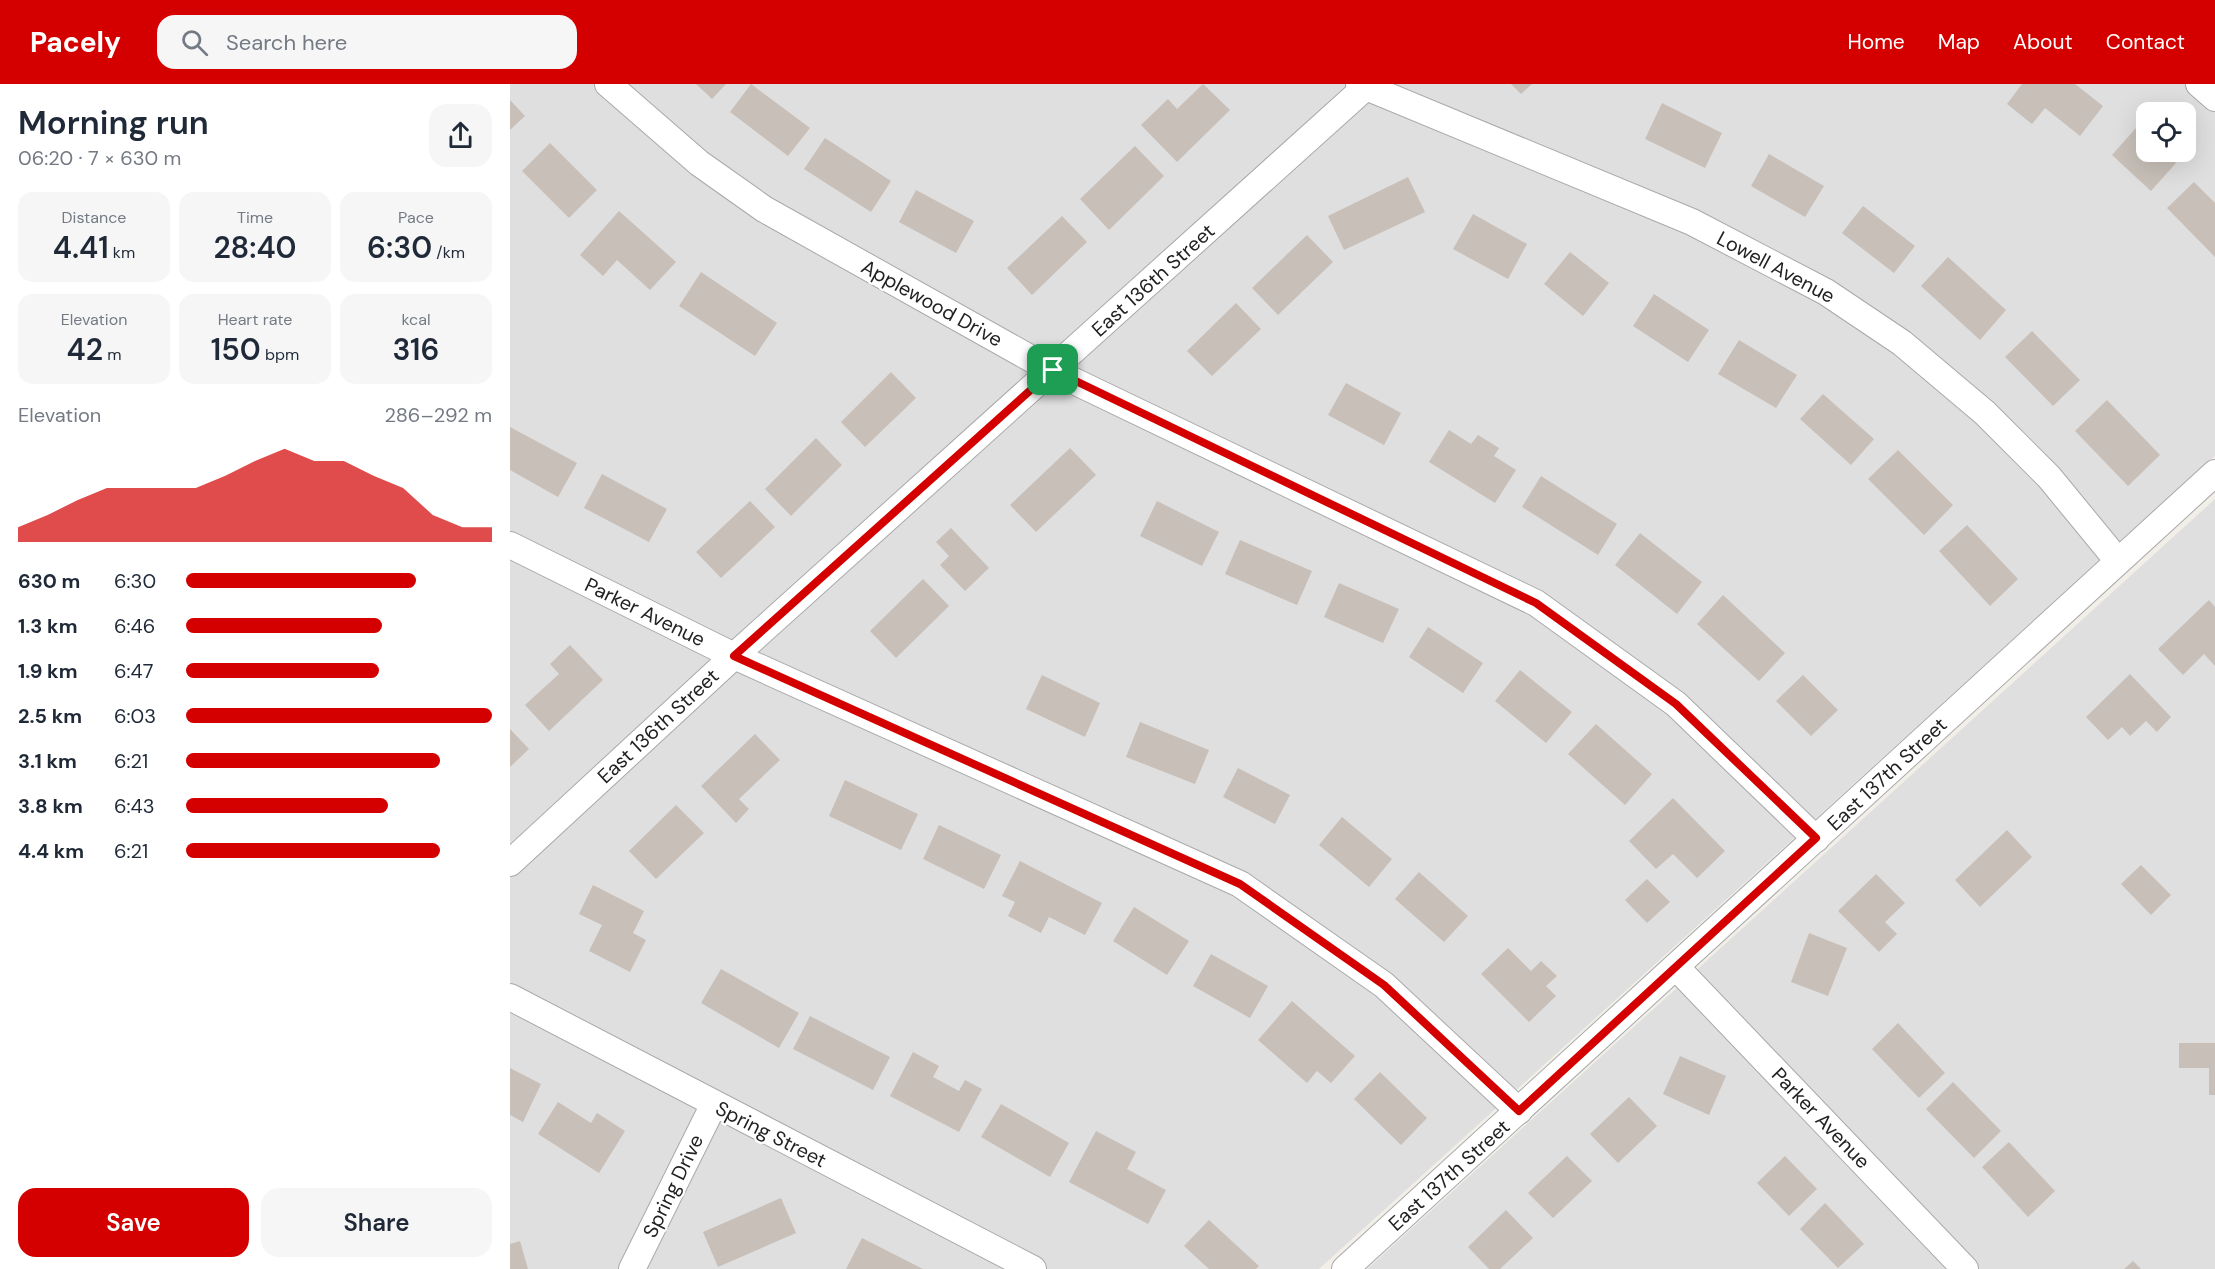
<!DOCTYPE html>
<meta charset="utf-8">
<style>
:root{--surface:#fff;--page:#f6f6f7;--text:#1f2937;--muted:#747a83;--accent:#d40000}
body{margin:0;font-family:"DM Sans",sans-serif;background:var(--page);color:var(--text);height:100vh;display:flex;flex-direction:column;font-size:22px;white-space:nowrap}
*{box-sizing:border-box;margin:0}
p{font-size:20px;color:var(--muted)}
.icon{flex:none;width:33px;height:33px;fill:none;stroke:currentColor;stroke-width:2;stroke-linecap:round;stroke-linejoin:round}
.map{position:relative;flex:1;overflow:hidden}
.side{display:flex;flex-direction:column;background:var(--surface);width:510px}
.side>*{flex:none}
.buttons{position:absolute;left:1626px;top:18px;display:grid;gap:12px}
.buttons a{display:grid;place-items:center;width:60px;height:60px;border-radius:12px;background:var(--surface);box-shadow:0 6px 24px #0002;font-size:30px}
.pin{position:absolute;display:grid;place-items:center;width:51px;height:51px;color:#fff;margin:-26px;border-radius:12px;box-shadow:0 3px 9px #0006}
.round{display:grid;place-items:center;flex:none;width:63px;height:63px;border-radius:18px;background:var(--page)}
.summary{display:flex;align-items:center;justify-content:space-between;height:102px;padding:0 18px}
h1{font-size:33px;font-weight:600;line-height:45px}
.figures{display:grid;grid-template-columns:repeat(3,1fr);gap:9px;height:102px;padding:6px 18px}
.figures div{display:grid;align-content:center;border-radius:15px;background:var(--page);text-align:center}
.figures b{font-size:30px;font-weight:600}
.figures small{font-size:16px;font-weight:400}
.figures p{font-size:16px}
.chart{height:168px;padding:12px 18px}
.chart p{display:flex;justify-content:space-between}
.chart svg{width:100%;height:108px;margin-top:6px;fill:var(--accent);opacity:.7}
.cta{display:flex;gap:12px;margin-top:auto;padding:12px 18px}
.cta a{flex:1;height:69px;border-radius:18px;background:var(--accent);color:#fff;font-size:24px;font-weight:600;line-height:69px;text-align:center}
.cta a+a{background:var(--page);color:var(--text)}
ul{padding:0 18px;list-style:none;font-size:20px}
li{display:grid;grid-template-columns:96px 72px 1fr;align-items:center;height:45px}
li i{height:15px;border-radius:8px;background:var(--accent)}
header{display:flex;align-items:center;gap:36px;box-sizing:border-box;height:84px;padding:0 30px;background:var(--accent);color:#fff}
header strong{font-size:28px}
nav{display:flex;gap:33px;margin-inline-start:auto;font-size:21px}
.search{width:420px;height:54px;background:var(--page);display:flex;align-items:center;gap:15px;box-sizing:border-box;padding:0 21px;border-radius:18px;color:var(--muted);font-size:22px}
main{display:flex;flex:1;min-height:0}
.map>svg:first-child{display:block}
</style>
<header>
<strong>Pacely</strong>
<div class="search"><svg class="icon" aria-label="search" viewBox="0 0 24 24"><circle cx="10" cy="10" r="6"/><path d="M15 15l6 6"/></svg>Search here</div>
<nav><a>Home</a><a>Map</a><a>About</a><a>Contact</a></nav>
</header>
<main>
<section class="side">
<div class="summary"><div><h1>Morning run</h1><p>06:20 · 7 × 630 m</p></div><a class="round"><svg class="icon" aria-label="share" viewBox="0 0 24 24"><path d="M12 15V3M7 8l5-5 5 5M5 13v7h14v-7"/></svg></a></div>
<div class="figures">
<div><p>Distance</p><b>4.41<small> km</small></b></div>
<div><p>Time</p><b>28:40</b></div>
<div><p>Pace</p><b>6:30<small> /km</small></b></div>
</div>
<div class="figures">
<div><p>Elevation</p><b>42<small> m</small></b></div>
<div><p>Heart rate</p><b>150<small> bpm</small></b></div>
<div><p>kcal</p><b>316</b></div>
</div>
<div class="chart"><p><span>Elevation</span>286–292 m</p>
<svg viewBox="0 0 160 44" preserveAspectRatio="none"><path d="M0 44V38L10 33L20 27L30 22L40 22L50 22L60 22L70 17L80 11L90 6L100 11L110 11L120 17L130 22L140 33L150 38L160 38V44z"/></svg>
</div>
<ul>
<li><b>630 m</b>6:30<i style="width:75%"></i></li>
<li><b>1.3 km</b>6:46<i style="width:64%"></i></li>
<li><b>1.9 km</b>6:47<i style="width:63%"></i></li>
<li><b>2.5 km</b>6:03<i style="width:100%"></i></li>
<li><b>3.1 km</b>6:21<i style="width:83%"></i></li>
<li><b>3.8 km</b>6:43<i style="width:66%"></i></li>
<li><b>4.4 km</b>6:21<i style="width:83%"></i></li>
</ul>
<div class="cta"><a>Save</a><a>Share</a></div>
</section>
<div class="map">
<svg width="1705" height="1185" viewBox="0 0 1705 1185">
<rect width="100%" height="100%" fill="#f2efe9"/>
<g fill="#e0dfdf" fill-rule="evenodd">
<path d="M0,0h1705v372l-896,813h-809zM1636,28h40v40h-40z"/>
<polygon points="1705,415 1705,1185 857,1185 1343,744"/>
</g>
<g fill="#c7bfb8">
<polygon points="186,0 216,0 202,15"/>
<polygon points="241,0 300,44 278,72 220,28"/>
<polygon points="693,0 720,26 667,78 631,41 658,15 667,25"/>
<polygon points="1001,0 1022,0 1011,10"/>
<polygon points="1512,0 1565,0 1593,22 1570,52 1535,24 1522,40 1497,20"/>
<polygon points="0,16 15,32 0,46"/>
<polygon points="1152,19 1212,49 1195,84 1135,55"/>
<polygon points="1626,44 1636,53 1636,68 1653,68 1666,79 1641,107 1602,71"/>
<polygon points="315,54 381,97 361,128 294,85"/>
<polygon points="40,59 87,106 59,134 12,87"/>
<polygon points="625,62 654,92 599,146 570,115"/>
<polygon points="1259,70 1314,102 1295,133 1241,102"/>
<polygon points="898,93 915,128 834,166 818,132"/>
<polygon points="1684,98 1705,119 1705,173 1657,124"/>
<polygon points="406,106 464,137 446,169 389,138"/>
<polygon points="1353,122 1405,162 1384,189 1332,149"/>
<polygon points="109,127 166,178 140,206 107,176 93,192 70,171"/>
<polygon points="963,130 1017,160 998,195 943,165"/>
<polygon points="552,132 577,158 522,211 497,184"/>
<polygon points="797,151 823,178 768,231 742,204"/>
<polygon points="1060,168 1099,199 1073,232 1034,200"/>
<polygon points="1438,173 1496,226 1470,256 1411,202"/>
<polygon points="191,188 267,239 245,272 169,222"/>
<polygon points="1144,210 1199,246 1178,278 1123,242"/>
<polygon points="726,219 751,245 702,292 677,267"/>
<polygon points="1522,247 1570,296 1543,322 1495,273"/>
<polygon points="1229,256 1287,291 1266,324 1208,290"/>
<polygon points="381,288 406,314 355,363 331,338"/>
<polygon points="836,299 891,329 874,361 818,331"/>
<polygon points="1313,310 1364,355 1341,381 1290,335"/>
<polygon points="1597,316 1650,371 1618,402 1565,347"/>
<polygon points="0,343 67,379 48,413 0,386"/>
<polygon points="939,346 961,360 968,351 989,364 984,372 1006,386 985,419 919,378"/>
<polygon points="306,354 332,381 281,432 255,405"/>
<polygon points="560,364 586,391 526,448 500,421"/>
<polygon points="1388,366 1443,421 1414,451 1358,395"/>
<polygon points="92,390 157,425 139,458 74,424"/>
<polygon points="1031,392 1107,440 1088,471 1012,423"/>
<polygon points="240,417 265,443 211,494 186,468"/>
<polygon points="647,417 709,448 692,482 630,452"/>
<polygon points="1457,441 1508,495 1480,522 1429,467"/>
<polygon points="441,444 479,484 455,507 430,481 439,472 426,458"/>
<polygon points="1130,449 1192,498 1167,530 1105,481"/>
<polygon points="730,456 802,487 787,521 715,490"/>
<polygon points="413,495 439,522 386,574 360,547"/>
<polygon points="829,499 889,525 873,559 814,533"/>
<polygon points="1213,511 1275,569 1249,597 1187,540"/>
<polygon points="1699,516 1705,523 1705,582 1694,570 1673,591 1648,565"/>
<polygon points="918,543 973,579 953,609 899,573"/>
<polygon points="60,561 93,596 39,647 15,621 49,590 40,580"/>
<polygon points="1010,586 1062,628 1036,659 985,617"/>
<polygon points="1620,590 1661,633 1647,648 1636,637 1620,652 1612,643 1598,656 1576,633"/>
<polygon points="532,591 590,619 575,653 516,625"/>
<polygon points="1293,591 1328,626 1301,652 1266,617"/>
<polygon points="630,638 699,666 685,700 616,673"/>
<polygon points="1086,640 1142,690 1115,721 1058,670"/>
<polygon points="0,645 19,665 0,683"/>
<polygon points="245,650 270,676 229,715 239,725 226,739 191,702"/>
<polygon points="728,684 780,711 765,740 713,713"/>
<polygon points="335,696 408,730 391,766 319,732"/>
<polygon points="1163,714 1215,767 1187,794 1163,770 1146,785 1119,757"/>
<polygon points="166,721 194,749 146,795 119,767"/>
<polygon points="832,733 882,775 859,803 809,761"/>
<polygon points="429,741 491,771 474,805 413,775"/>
<polygon points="1497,746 1522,773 1470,823 1445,796"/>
<polygon points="510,777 592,819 575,851 539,833 531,849 498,832 505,818 492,812"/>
<polygon points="1631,781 1661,811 1641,831 1611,800"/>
<polygon points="909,788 958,832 934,858 885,815"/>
<polygon points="1366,790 1395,819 1375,838 1387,850 1369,868 1328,827"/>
<polygon points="1137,795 1160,818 1137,839 1115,816"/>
<polygon points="83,801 134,827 123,849 136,856 120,888 79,867 92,841 69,830"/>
<polygon points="624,823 679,857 657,891 603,857"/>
<polygon points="1299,849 1337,864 1318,912 1281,898"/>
<polygon points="998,864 1021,887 1031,877 1047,892 1036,902 1046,912 1019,938 971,890"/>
<polygon points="701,870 758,902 740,934 683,902"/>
<polygon points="211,885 289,929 269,964 191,919"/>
<polygon points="782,917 845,972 821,999 807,987 797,999 748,956"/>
<polygon points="300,932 380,973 363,1006 283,965"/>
<polygon points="1388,939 1435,989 1409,1014 1362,965"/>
<polygon points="1669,959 1705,959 1705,1011 1699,1011 1699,984 1669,984"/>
<polygon points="403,968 429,982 423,993 449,1007 455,996 472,1005 449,1048 380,1012"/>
<polygon points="1170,972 1216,992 1199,1031 1153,1010"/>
<polygon points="0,984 31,1000 13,1038 0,1031"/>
<polygon points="870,988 917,1034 891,1061 844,1015"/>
<polygon points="1443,998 1491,1047 1464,1074 1416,1025"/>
<polygon points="1119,1013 1147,1042 1108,1079 1080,1050"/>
<polygon points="48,1018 81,1039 87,1029 115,1047 89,1089 28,1050"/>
<polygon points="491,1020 559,1059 540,1093 471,1053"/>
<polygon points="586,1047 626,1068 617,1085 656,1106 638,1140 559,1098"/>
<polygon points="1499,1058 1545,1107 1518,1133 1472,1083"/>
<polygon points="1057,1072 1082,1097 1043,1134 1018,1109"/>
<polygon points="1275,1072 1307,1105 1279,1132 1247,1099"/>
<polygon points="271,1114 286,1149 208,1183 193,1148"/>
<polygon points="1315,1119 1354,1160 1328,1184 1290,1145"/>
<polygon points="996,1126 1023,1154 990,1185 979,1185 958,1163"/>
<polygon points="699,1136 749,1182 746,1185 699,1185 674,1162"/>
<polygon points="352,1154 413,1185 336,1185"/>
<polygon points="10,1157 18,1185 0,1185 0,1160"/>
<polygon points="1623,1177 1631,1185 1614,1185"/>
</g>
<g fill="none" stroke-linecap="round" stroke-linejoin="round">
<defs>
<g id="street">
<polyline points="98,0 189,79 254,125 543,287 1026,519 1166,620 1306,755"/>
<polyline points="849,0 1182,138 1316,208 1392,259 1475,329 1539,393 1608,477"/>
<polyline points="1689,0 1705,14"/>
<polyline points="0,461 224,572 730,800 874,901 1009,1027"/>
<polyline points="0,779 224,572 859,0"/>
<polyline points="1166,883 1455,1185"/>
<polyline points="0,913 523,1185"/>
<polyline points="122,1185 204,1020"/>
<polyline points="835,1185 1705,389"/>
</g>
</defs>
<use href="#street" stroke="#a9a9a9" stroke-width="28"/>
<use href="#street" stroke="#fff" stroke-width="26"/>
</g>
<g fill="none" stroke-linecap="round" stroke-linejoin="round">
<defs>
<polygon id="route" points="543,286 1026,519 1166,620 1306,754 1009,1027 874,901 730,800 224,572"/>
</defs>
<use href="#route" stroke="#fff" stroke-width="12"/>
<use href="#route" stroke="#d40000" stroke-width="8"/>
</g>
<g text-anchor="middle" stroke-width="4.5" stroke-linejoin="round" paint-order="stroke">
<g font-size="20" fill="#222" stroke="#fff">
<text transform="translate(1266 183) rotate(28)" y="7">Lowell Avenue</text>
<text transform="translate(643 196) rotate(-42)" y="7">East 136th Street</text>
<text transform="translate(422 219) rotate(29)" y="7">Applewood Drive</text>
<text transform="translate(135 528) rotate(26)" y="7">Parker Avenue</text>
<text transform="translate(148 642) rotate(-43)" y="7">East 136th Street</text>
<text transform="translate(1377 690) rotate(-43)" y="7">East 137th Street</text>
<text transform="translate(1311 1034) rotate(46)" y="7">Parker Avenue</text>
<text transform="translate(261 1050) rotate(27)" y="7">Spring Street</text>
<text transform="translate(939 1091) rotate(-42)" y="7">East 137th Street</text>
<text transform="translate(163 1102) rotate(-64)" y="7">Spring Drive</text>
</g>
</g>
</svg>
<div class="buttons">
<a><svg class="icon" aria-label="locate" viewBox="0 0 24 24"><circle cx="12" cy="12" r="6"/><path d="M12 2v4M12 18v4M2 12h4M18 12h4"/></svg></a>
</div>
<div class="pin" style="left:543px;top:286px;background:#1e9e55"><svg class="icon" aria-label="arrive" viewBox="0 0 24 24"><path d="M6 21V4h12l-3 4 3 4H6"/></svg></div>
</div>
</main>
